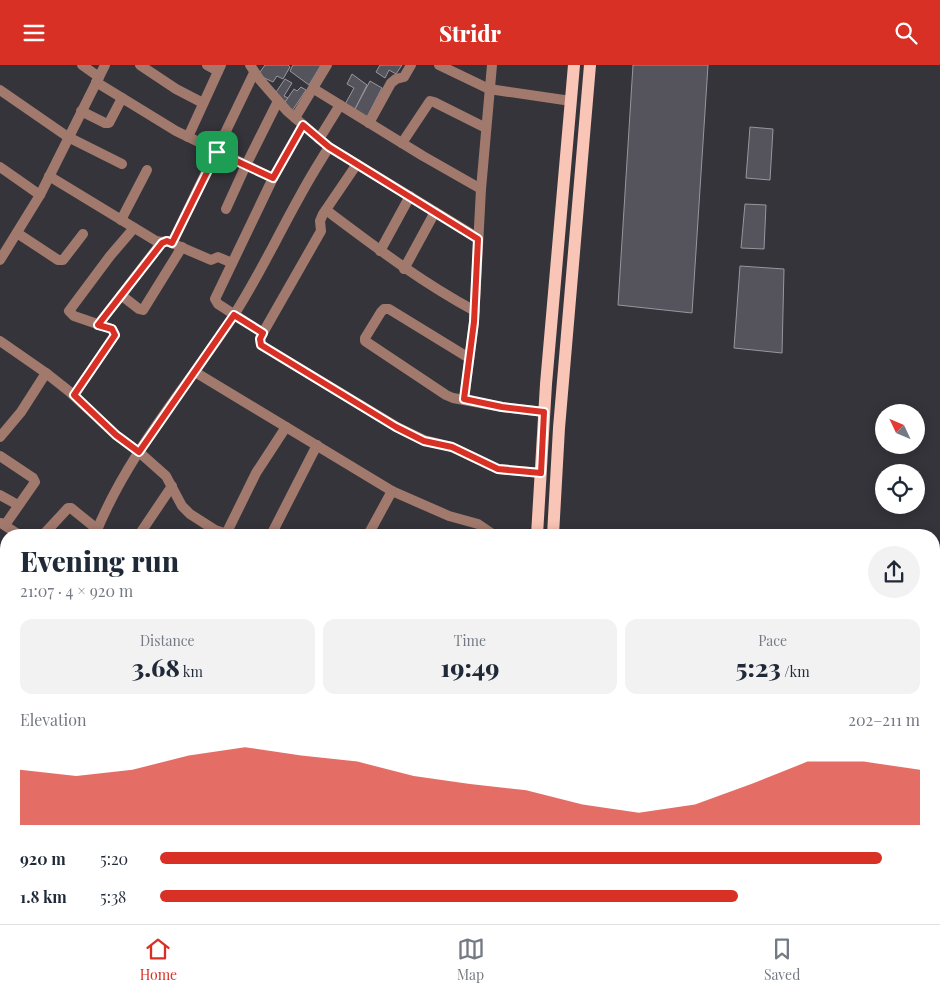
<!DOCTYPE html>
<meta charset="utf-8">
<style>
:root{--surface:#fff;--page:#f2f2f3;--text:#1f2937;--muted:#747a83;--line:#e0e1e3;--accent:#d93025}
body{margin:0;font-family:"Playfair Display",serif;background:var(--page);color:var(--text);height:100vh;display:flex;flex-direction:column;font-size:19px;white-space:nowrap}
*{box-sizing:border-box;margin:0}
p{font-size:16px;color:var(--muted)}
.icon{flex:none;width:28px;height:28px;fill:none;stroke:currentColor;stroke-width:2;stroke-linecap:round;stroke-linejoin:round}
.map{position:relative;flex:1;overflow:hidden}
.sheet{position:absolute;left:0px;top:464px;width:940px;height:396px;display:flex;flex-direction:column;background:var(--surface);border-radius:20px 20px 0 0;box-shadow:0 2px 12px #0003}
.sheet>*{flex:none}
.needle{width:32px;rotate:314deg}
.buttons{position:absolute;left:875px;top:339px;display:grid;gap:10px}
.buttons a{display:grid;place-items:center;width:50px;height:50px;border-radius:50%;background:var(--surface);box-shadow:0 2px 12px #0003;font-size:25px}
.pin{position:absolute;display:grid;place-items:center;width:42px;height:42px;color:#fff;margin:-21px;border-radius:10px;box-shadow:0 2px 8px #0006}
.round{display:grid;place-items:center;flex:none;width:52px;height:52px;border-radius:26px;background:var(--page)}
.headline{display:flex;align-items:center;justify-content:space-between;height:85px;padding:0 20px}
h1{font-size:28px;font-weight:800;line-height:38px}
.figures{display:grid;grid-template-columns:repeat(3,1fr);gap:8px;height:85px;padding:5px 20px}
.figures div{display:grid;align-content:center;border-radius:12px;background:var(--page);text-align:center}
.figures b{font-size:25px;font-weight:800}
.figures small{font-size:14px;font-weight:400}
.figures p{font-size:14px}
.chart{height:140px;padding:10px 20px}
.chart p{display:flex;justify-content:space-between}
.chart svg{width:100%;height:90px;margin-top:5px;fill:var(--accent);opacity:.7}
ul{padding:0 20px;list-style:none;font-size:16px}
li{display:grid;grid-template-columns:80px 60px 1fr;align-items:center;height:38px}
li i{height:12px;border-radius:6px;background:var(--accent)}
header{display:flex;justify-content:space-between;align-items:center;height:65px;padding:0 20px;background:var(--accent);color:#fff;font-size:22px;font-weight:800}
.menu{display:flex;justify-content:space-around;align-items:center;height:70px;border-top:1px solid var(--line);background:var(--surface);font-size:14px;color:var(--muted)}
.menu a{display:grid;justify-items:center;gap:2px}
.menu .selected{color:var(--accent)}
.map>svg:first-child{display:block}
</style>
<header><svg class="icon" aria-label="menu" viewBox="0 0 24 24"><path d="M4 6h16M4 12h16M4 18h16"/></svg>Stridr<svg class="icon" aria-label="search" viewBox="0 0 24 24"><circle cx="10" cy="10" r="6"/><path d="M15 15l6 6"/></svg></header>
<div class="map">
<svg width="940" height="859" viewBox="0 0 940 859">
<rect width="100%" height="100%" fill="#35343b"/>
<g fill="#55535b" stroke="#98969f">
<polygon points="265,0 288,0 290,2 283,14 277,11 273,17 258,10"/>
<polygon points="293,0 321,0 309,20 290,6"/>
<polygon points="380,0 402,0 396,9 389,5 385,13 376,7"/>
<polygon points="633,0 708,0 692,248 618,240"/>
<polygon points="352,9 367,20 354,46 344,41 354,23 347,19"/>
<polygon points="285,14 292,18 284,31 288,33 283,40 274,30"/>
<polygon points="370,16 382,23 367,52 354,46"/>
<polygon points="301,22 306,25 292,46 283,40 294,24 297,26"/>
<polygon points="750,62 773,64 770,115 746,113"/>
<polygon points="745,139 766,140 764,184 741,183"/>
<polygon points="740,201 784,204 782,288 734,283"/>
<polygon points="934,605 940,605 940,643 934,642"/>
<rect x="934" y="647" width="6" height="17"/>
<polygon points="934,667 940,668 940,807 934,807"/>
<polygon points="934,849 937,850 936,859 853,859 854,854 934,854"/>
<polygon points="559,854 640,854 639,859 559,859"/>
<rect x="648" y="854" width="82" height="5"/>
<rect x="750" y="854" width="80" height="5"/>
</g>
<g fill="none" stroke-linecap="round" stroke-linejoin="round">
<g stroke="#a2796d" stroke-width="10">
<polyline points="82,0 99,12"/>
<polyline points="140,0 176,24 203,38"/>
<polyline points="207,0 218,6"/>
<polyline points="250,0 260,15 287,46 329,82 478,173"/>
<polyline points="439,0 489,24 571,36"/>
<polyline points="96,17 176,66 273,113"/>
<polyline points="314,24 423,91 481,124"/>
<polyline points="0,25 68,72 122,99"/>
<polyline points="81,46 105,58 109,58 122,33"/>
<polyline points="295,53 327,0"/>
<polyline points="369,58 391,18 396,14 404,12 411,0"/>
<polyline points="188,72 221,0"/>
<polyline points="319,74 340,40"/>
<polyline points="402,78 430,36 434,37 486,63"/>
<polyline points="357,99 323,149 320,156 321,166 260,273 261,280 397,362 424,375 452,382 498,404 541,408"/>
<polyline points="0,102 40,130"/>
<polyline points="49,111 156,176 162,177 167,176 211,195 218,192 232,198"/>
<polyline points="226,144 246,100 278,36"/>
<path d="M326,145c48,36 95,72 149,101"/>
<polyline points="121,155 147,105"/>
<polyline points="17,168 58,195 63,195 83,169"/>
<polyline points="172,178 254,8"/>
<polyline points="380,186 410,131"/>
<polyline points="0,195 40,130 105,0"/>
<polyline points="404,204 435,147"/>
<polyline points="121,230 139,244 143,245 182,182"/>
<polyline points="98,260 162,177"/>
<polyline points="263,268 218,239 215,234 273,113 303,60"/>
<polyline points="0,276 46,308 70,327 116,370 139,387 166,411 182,441 190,449 215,465 230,470"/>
<polyline points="469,293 389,244 384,244 381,247 365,273 365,276 446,330 453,333 502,342 544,347"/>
<polyline points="195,307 392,426 449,451 478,459 494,470"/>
<polyline points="74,330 115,270 112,264 74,251 69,246 110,191 134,163"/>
<polyline points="464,335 474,257 481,124 492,0"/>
<polyline points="0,372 21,347 46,308"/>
<polyline points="0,391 33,413 35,417 5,460"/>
<polyline points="0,430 18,440"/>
<polyline points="1,458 19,470"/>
<polyline points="226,469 256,408 286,362"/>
<polyline points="43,470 68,443 71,443 97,464"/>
<path d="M95,470c32,-81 92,-148 139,-220 25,-39 44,-80 66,-119 9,-17 19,-33 29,-49"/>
<polyline points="139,470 172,421"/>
<polyline points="271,470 317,380"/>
<polyline points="368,470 392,426"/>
<polyline points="0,539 6,541"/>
<polyline points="934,583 940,583"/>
<polyline points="0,637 6,639"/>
<polyline points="0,695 6,684"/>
<polyline points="0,763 6,767"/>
<polyline points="0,809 6,812"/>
<polyline points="83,854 96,859"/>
<polyline points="184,854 191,859"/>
<polyline points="396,854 405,859"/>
<polyline points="12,859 15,854"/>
<polyline points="73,859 76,854"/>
<polyline points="131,859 134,854"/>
<polyline points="303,859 306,854"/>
<polyline points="365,859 368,854"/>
</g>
<g stroke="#f9c5b7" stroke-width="12">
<polyline points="537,470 546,319 574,0"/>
<polyline points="553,470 559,363 590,0"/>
<polyline points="503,859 504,854"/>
<polyline points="518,859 519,854"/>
</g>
</g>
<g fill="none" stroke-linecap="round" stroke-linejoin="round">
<defs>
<polygon id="route" points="303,60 329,82 478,174 474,257 464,334 502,342 544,347 541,408 498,404 452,382 424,376 396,362 261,280 260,274 263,268 234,250 139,387 116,370 74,330 115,270 112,264 98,260 162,178 167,176 172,178 217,87 273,113"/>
</defs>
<use href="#route" stroke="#fff" stroke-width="10"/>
<use href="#route" stroke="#d93025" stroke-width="6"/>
</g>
</svg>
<div class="buttons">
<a><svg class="needle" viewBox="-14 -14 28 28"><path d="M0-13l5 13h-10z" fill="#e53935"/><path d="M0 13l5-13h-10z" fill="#747a83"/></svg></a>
<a><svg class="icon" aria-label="locate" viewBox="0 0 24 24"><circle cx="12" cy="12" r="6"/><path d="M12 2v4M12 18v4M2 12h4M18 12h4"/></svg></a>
</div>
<div class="pin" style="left:217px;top:87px;background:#1e9e55"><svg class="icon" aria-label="arrive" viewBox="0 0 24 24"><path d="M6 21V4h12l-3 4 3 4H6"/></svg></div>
<section class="sheet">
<div class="headline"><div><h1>Evening run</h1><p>21:07 · 4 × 920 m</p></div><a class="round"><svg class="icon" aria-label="share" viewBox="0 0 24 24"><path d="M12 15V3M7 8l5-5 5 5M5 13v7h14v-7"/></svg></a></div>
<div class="figures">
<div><p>Distance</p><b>3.68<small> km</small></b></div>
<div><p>Time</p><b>19:49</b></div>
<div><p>Pace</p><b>5:23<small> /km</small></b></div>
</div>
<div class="chart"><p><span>Elevation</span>202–211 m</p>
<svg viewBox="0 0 160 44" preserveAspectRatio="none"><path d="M0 44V17L10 20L20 17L30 10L40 6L50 10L60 13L70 20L80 24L90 27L100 34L110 38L120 34L130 24L140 13L150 13L160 17V44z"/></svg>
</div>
<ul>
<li><b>920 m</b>5:20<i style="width:95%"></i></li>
<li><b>1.8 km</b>5:38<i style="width:76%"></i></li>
</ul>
</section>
</div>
<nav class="menu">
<a class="selected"><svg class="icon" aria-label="home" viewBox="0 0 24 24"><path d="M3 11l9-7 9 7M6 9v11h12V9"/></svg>Home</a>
<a><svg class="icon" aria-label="map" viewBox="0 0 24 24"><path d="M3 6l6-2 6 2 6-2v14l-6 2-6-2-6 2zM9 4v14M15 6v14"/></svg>Map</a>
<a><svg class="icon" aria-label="saved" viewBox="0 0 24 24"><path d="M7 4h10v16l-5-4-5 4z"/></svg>Saved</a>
</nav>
